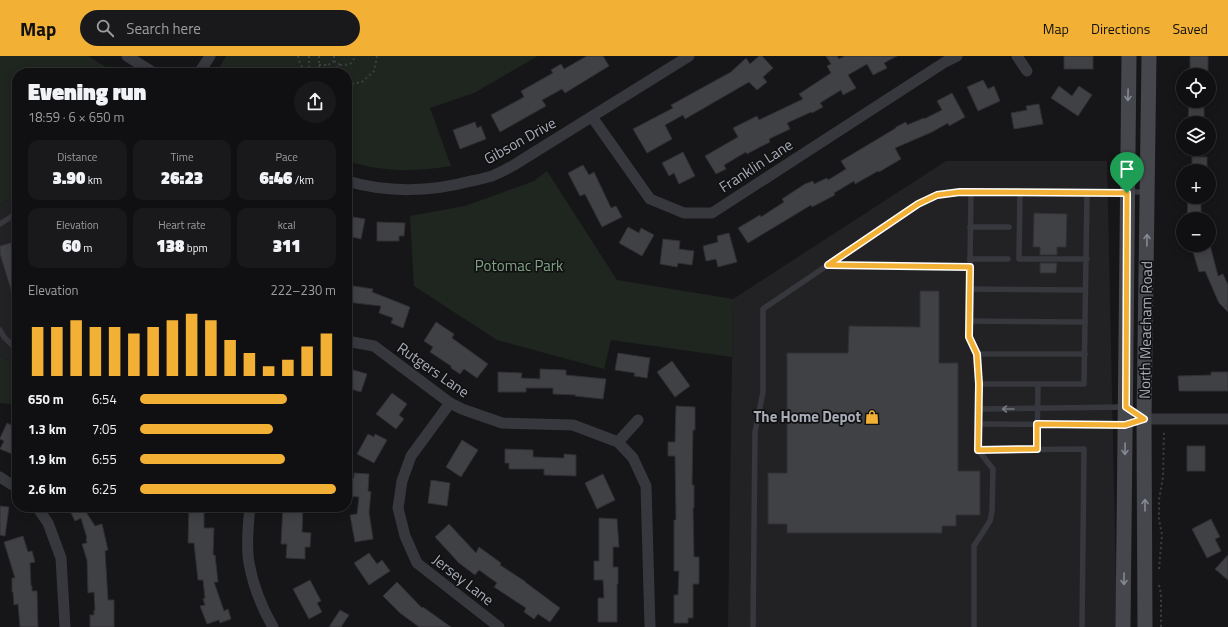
<!DOCTYPE html>
<meta charset="utf-8">
<style>
:root{--surface:#101012;--page:#19191b;--text:#f1f3f6;--muted:#9c9d9f;--line:#303032;--accent:#f2b134}
body{margin:0;font-family:"Titillium Web",sans-serif;background:var(--page);color:var(--text);height:100vh;display:flex;flex-direction:column;font-size:15px;white-space:nowrap}
*{box-sizing:border-box;margin:0}
p{font-size:13px;color:var(--muted)}
.icon{flex:none;width:22px;height:22px;fill:none;stroke:currentColor;stroke-width:2;stroke-linecap:round;stroke-linejoin:round}
.map{position:relative;flex:1;overflow:hidden}
.drawer{position:absolute;left:12px;top:12px;width:340px;height:444px;display:flex;flex-direction:column;background:var(--surface);border-radius:16px;box-shadow:0 2px 10px #0003,0 0 0 1px var(--line)}
.drawer>*{flex:none}
.fabs{position:absolute;left:1176px;top:12px;display:grid;gap:8px}
.fabs a{display:grid;place-items:center;width:40px;height:40px;border-radius:50%;background:var(--surface);box-shadow:0 2px 10px #0003,0 0 0 1px var(--line);font-size:20px}
.pin{position:absolute;display:grid;place-items:center;width:34px;height:34px;color:#fff;margin:-41px -17px;border-radius:50% 50% 50% 0;rotate:-45deg;box-shadow:0 0 4px #0007}
.pin .icon{rotate:45deg}
.round{display:grid;place-items:center;flex:none;width:42px;height:42px;border-radius:21px;background:var(--page)}
.summary{display:flex;align-items:center;justify-content:space-between;height:68px;padding:0 16px}
h1{font-size:22px;font-weight:800;line-height:30px}
.stats{display:grid;grid-template-columns:repeat(3,1fr);gap:6px;height:68px;padding:4px 16px}
.stats div{display:grid;align-content:center;border-radius:10px;background:var(--page);text-align:center}
.stats b{font-size:17px;font-weight:800}
.stats small{font-size:11px;font-weight:400}
.stats p{font-size:11px}
.chart{height:112px;padding:8px 16px}
.chart p{display:flex;justify-content:space-between}
.chart svg{width:100%;height:72px;margin-top:4px;stroke:var(--accent);stroke-width:6}
ul{padding:0 16px;list-style:none;font-size:13px}
li{display:grid;grid-template-columns:64px 48px 1fr;align-items:center;height:30px}
li i{height:10px;border-radius:5px;background:var(--accent)}
header{display:flex;align-items:center;gap:24px;box-sizing:border-box;height:56px;padding:0 20px;background:var(--accent);color:#111}
header strong{font-size:19px}
nav{display:flex;gap:22px;margin-inline-start:auto;font-size:14px}
.search{width:280px;height:36px;background:var(--page);display:flex;align-items:center;gap:10px;box-sizing:border-box;padding:0 14px;border-radius:22px;color:var(--muted);font-size:15px}
.map>svg:first-child{display:block}
</style>
<header>
<strong>Map</strong>
<div class="search"><svg class="icon" aria-label="search" viewBox="0 0 24 24"><circle cx="10" cy="10" r="6"/><path d="M15 15l6 6"/></svg>Search here</div>
<nav><a>Map</a><a>Directions</a><a>Saved</a></nav>
</header>
<div class="map">
<svg width="1228" height="571" viewBox="0 0 1228 571">
<rect width="100%" height="100%" fill="#161618"/>
<g fill="#222225">
<polygon points="946,105 1107,105 1117,571 728,571 733,243"/>
<polygon points="17,138 17,311 0,299 0,149"/>
</g>
<g fill="#1e261f">
<polygon points="0,0 88,0 116,17 17,17 17,138 0,149"/>
<path d="M226,0h312l-64,37 -44,15 21,58c-36,6 -69,6 -104,-5v-88h-131z"/>
<polygon points="547,115 617,224 733,243 732,301 611,284 604,313 497,284 414,230 410,160 465,150 534,125"/>
<polygon points="0,299 17,311 17,349 0,347"/>
</g>
<g fill="#404145" stroke="#303034">
<polygon points="587,0 603,0 609,10 565,37 562,33 542,44 546,50 500,76 491,59 524,41 521,35 553,17 551,14 561,8 564,13"/>
<polygon points="759,0 762,0 773,12 763,21 767,26 757,34 749,26 685,63 683,59 665,69 672,83 647,97 633,73 673,52 671,49 731,16 746,2 750,8"/>
<polygon points="826,0 837,0 839,3 845,0 897,0 884,7 887,12 873,19 867,8 848,19 856,32 843,39 841,34 820,47 823,51 812,57 811,56 787,67 790,73 769,83 770,86 760,91 747,98 746,96 724,109 726,113 716,118 705,100 738,81 733,72 757,60 759,64 803,43 799,38 831,17 827,10 831,8"/>
<rect x="1064" y="0" width="29" height="13"/>
<rect x="1190" y="0" width="18" height="15"/>
<polygon points="983,24 988,33 994,30 1000,45 978,55 967,31"/>
<polygon points="1059,30 1072,40 1079,30 1092,39 1078,60 1051,42"/>
<polygon points="952,37 965,61 949,70 948,67 932,76 895,92 901,103 879,116 878,115 855,128 854,125 834,137 835,139 812,151 811,149 748,187 738,172 760,159 761,161 784,146 782,143 805,128 813,125 814,128 827,122 828,124 846,113 841,105 896,72 896,71 906,66 907,69 924,62 924,63 942,54 937,45"/>
<polygon points="1189,45 1204,45 1204,67 1188,67"/>
<polygon points="1039,48 1043,68 1014,73 1011,57 1027,54 1026,50"/>
<polygon points="475,66 477,72 481,70 486,83 460,93 453,74"/>
<polygon points="683,96 695,120 679,128 674,117 669,120 662,107"/>
<rect x="1192" y="101" width="15" height="14"/>
<polygon points="583,109 589,119 594,116 611,152 616,150 622,161 602,171 585,138 580,140 568,117"/>
<polygon points="1188,142 1201,142 1201,163 1187,163"/>
<polygon points="1034,157 1067,158 1066,191 1057,191 1057,199 1040,199 1040,191 1033,191"/>
<polygon points="347,160 365,163 361,183 347,180"/>
<polygon points="377,166 405,167 404,180 399,180 399,185 377,185"/>
<polygon points="628,171 639,177 641,172 654,179 642,200 619,187"/>
<polygon points="729,177 737,206 718,211 716,203 706,205 703,190 718,186 717,180"/>
<polygon points="663,183 680,185 679,193 694,195 692,209 678,207 677,211 660,208"/>
<polygon points="17,185 17,247 15,247 0,198 0,190"/>
<polygon points="1191,189 1210,189 1218,220 1223,218 1228,229 1228,256 1219,247 1205,215 1199,216"/>
<polygon points="1040,207 1057,207 1056,217 1040,217"/>
<polygon points="347,229 373,233 372,236 410,251 403,272 391,267 393,262 379,257 381,250 347,246"/>
<polygon points="920,235 939,235 939,307 958,307 958,415 980,415 980,459 956,459 956,470 942,470 942,477 787,477 787,468 768,468 768,417 787,417 787,297 848,297 849,270 920,271"/>
<polygon points="436,266 454,278 452,282 488,308 477,322 464,313 460,318 451,312 451,310 430,296 433,291 424,285"/>
<polygon points="618,297 650,302 647,322 634,320 635,317 615,314"/>
<polygon points="672,305 690,330 675,341 657,316"/>
<polygon points="347,312 367,318 361,336 347,332"/>
<polygon points="540,313 566,314 566,319 606,323 603,343 575,340 576,339 553,338 553,332 526,332 526,336 498,336 498,316 522,317 521,322 540,323"/>
<polygon points="1211,316 1228,316 1228,335 1179,335 1178,320 1211,319"/>
<polygon points="392,337 407,348 399,359 404,363 396,373 376,358"/>
<polygon points="676,350 695,351 695,374 693,374 692,429 694,429 694,452 693,452 694,501 699,501 699,528 693,528 693,562 688,562 688,567 674,567 674,539 678,539 679,515 674,515 674,464 676,464 675,400 668,400 668,386 675,386"/>
<polygon points="7,367 17,372 14,378 17,379 17,400 0,393 4,385 0,383 0,382"/>
<polygon points="368,378 374,381 375,378 387,384 374,407 357,398"/>
<polygon points="462,384 478,394 461,421 446,411"/>
<rect x="1187" y="390" width="18" height="25"/>
<polygon points="505,393 533,394 533,401 564,402 564,398 576,399 576,420 544,419 544,413 509,413 509,407 505,407"/>
<polygon points="354,417 369,418 368,435 371,436 369,456 373,483 355,486 350,459 357,458 359,441 347,440 348,421 354,422"/>
<polygon points="603,418 615,444 597,453 585,427"/>
<polygon points="431,424 450,427 447,450 428,447"/>
<polygon points="0,450 9,451 5,480 0,479"/>
<polygon points="68,451 83,451 95,470 102,468 108,494 105,495 108,544 114,544 114,571 90,571 90,559 94,559 94,554 95,554 94,536 88,537 87,504 82,488 87,487 86,483 87,482 81,462 75,465"/>
<polygon points="189,451 204,451 204,472 214,472 213,499 215,499 218,526 214,526 224,555 228,553 231,563 220,567 219,564 207,568 200,550 205,549 203,543 205,542 203,524 198,524 194,487 188,487"/>
<polygon points="283,451 303,451 302,476 311,477 310,491 305,491 305,503 286,502 287,488 281,488"/>
<polygon points="599,462 617,463 619,491 613,491 613,511 618,511 618,528 617,528 617,566 598,566 598,542 604,542 603,524 594,524 594,505 599,505"/>
<polygon points="1211,463 1220,481 1215,483 1221,495 1207,502 1192,473"/>
<polygon points="449,468 476,497 479,491 501,507 500,509 526,526 525,526 560,552 550,566 538,558 534,563 524,556 526,552 494,531 497,527 479,514 475,519 459,507 435,481"/>
<polygon points="23,480 28,496 32,495 35,506 30,507 31,530 32,530 32,535 37,535 38,571 20,571 18,548 14,549 13,536 12,536 12,522 15,522 4,486"/>
<polygon points="369,497 377,508 382,504 390,515 369,529 354,507"/>
<polygon points="1228,499 1228,524 1215,513"/>
<polygon points="310,524 321,545 317,547 322,556 309,563 293,533"/>
<polygon points="397,526 422,552 423,551 451,571 419,571 400,557 383,540"/>
<polygon points="340,554 349,559 341,571 329,571"/>
</g>
<g fill="none" stroke-linecap="round" stroke-linejoin="round">
<g stroke="#3d3f44" stroke-width="2" stroke-dasharray="2 3" stroke-linecap="butt">
<polyline points="298,0 300,8 306,17"/>
<polyline points="334,0 334,5 328,9 334,15 334,17"/>
<polyline points="334,5 340,9 334,14"/>
<polyline points="319,9 328,9"/>
<path d="M340,9c7,0 14,0 14,-9"/>
<polyline points="309,17 309,0"/>
<polyline points="319,17 319,0"/>
<polyline points="347,29 362,26 374,15 377,0"/>
<polyline points="1159,513 1162,479 1159,463 1159,444 1163,421 1164,374"/>
<polyline points="1159,529 1161,538 1161,571"/>
</g>
<g stroke="#37383d" stroke-width="5.5">
<polyline points="971,136 969,281 977,298 979,328 978,394 993,413 992,455 990,465 974,490 974,571"/>
<polyline points="1020,137 1019,203 1087,203"/>
<polyline points="0,168 17,157"/>
<polyline points="970,171 1009,171"/>
<polyline points="970,203 1008,203"/>
<polyline points="828,209 970,211"/>
<polyline points="969,233 1085,234"/>
<polyline points="969,265 1085,266"/>
<polyline points="0,274 4,281 17,294"/>
<polyline points="977,298 1085,298"/>
<polyline points="979,328 1084,328 1087,137"/>
<polyline points="979,353 1125,351 1142,362"/>
<polyline points="979,368 1125,369 1142,364"/>
<polyline points="1037,393 1038,329"/>
<polyline points="978,394 1084,393 1082,571"/>
<polyline points="753,571 755,376 763,336 763,253 918,148 937,139 960,136 1146,136"/>
</g>
<g stroke="#37383d" stroke-width="11">
<polyline points="127,0 154,17"/>
<polyline points="1017,0 1027,15"/>
<polyline points="199,17 210,0"/>
<polyline points="592,61 650,143 684,157 712,157 945,6 957,0"/>
<path d="M347,125c40,12 84,11 124,0 7,-1 14,-3 21,-5 7,-3 15,-7 22,-11l175,-109"/>
<polyline points="347,285 374,290 450,347 462,353 502,367 573,369 618,386 633,402 646,430 650,571"/>
<polyline points="450,347 411,400 402,425 398,452 405,480 417,507 499,571"/>
<polyline points="1144,363 1228,363"/>
<polyline points="618,386 638,364"/>
<polyline points="0,421 17,432"/>
<polyline points="37,451 48,467 61,502 65,571"/>
<path d="M250,451c-2,18 -4,38 -1,56 4,22 13,45 24,64"/>
</g>
<g stroke="#45474d" stroke-width="15">
<polyline points="1123,571 1129,0"/>
<polyline points="1145,571 1144,363 1149,0"/>
</g>
</g>
<defs><path id="oneway-shaft" d="M-6 0H5M1.5-3L5.5 0L1.5 3" fill="none" stroke-width="1.6" stroke-linecap="round" stroke-linejoin="round"/></defs>
<g stroke="#858993">
<use href="#oneway-shaft" transform="translate(1128 39) rotate(91)"/>
<use href="#oneway-shaft" transform="translate(1147 184) rotate(-89)"/>
<use href="#oneway-shaft" transform="translate(1125 393) rotate(91)"/>
<use href="#oneway-shaft" transform="translate(1145 449) rotate(-90)"/>
<use href="#oneway-shaft" transform="translate(1124 523) rotate(91)"/>
</g>
<use stroke="#757881" href="#oneway-shaft" transform="translate(1008 353) rotate(180)"/>
<g fill="none" stroke-linecap="round" stroke-linejoin="round">
<defs>
<polygon id="route" points="960,136 1127,137 1126,351 1144,363 1125,369 1037,368 1037,393 978,394 979,328 977,298 969,281 970,211 828,209 918,148 937,139"/>
</defs>
<use href="#route" stroke="#fff" stroke-width="8"/>
<use href="#route" stroke="#f2b134" stroke-width="5"/>
</g>
<defs>
<symbol id="shop-bare" viewBox="-9 -9 18 18"><path d="M-5-2.5h2.3a2.7 3.5 0 0 1 5.4 0H5L5.5 6h-11ZM-1.5-2.5h3a1.5 2.3 0 0 0-3 0Z" fill="#f2b134" stroke="#111113" stroke-width="2.5" paint-order="stroke"/></symbol>
</defs>
<g fill-rule="evenodd">
<use href="#shop-bare" x="862" y="351" width="20" height="20"/>
</g>
<g text-anchor="middle" stroke-width="3.5" stroke-linejoin="round" paint-order="stroke">
<g font-size="15" fill="#a8adb8" stroke="#111113">
<text transform="translate(520 85) rotate(-29)" y="5">Gibson Drive</text>
<text transform="translate(756 110) rotate(-33)" y="5">Franklin Lane</text>
<text transform="translate(1146 274) rotate(-89)" y="5">North Meacham Road</text>
<text transform="translate(433 314) rotate(35)" y="5">Rutgers Lane</text>
<text transform="translate(463 524) rotate(38)" y="5">Jersey Lane</text>
</g>
<g font-size="15" fill="#7fa381" stroke="#111113">
<text x="519" y="215">Potomac Park</text>
</g>
<g font-size="15" font-weight="bold" fill="#a8adb8" stroke="#111113" text-anchor="end">
<text x="861" y="366">The Home Depot</text>
</g>
</g>
</svg>
<div class="fabs">
<a><svg class="icon" aria-label="locate" viewBox="0 0 24 24"><circle cx="12" cy="12" r="6"/><path d="M12 2v4M12 18v4M2 12h4M18 12h4"/></svg></a>
<a><svg class="icon" aria-label="layers" viewBox="0 0 24 24"><path d="M12 4l9 5-9 5-9-5zM3 14l9 5 9-5"/></svg></a>
<a>+</a>
<a>−</a>
</div>
<div class="pin" style="left:1127px;top:137px;background:#1e9e55"><svg class="icon" aria-label="arrive" viewBox="0 0 24 24"><path d="M6 21V4h12l-3 4 3 4H6"/></svg></div>
<section class="drawer">
<div class="summary"><div><h1>Evening run</h1><p>18:59 · 6 × 650 m</p></div><a class="round"><svg class="icon" aria-label="share" viewBox="0 0 24 24"><path d="M12 15V3M7 8l5-5 5 5M5 13v7h14v-7"/></svg></a></div>
<div class="stats">
<div><p>Distance</p><b>3.90<small> km</small></b></div>
<div><p>Time</p><b>26:23</b></div>
<div><p>Pace</p><b>6:46<small> /km</small></b></div>
</div>
<div class="stats">
<div><p>Elevation</p><b>60<small> m</small></b></div>
<div><p>Heart rate</p><b>138<small> bpm</small></b></div>
<div><p>kcal</p><b>311</b></div>
</div>
<div class="chart"><p><span>Elevation</span>222–230 m</p>
<svg viewBox="0 0 160 44" preserveAspectRatio="none"><path d="M5 44V14M15 44V14M25 44V10M35 44V14M45 44V14M55 44V18M65 44V14M75 44V10M85 44V6M95 44V10M105 44V22M115 44V30M125 44V38M135 44V34M145 44V26M155 44V18"/></svg>
</div>
<ul>
<li><b>650 m</b>6:54<i style="width:75%"></i></li>
<li><b>1.3 km</b>7:05<i style="width:68%"></i></li>
<li><b>1.9 km</b>6:55<i style="width:74%"></i></li>
<li><b>2.6 km</b>6:25<i style="width:100%"></i></li>
</ul>
</section>
</div>
